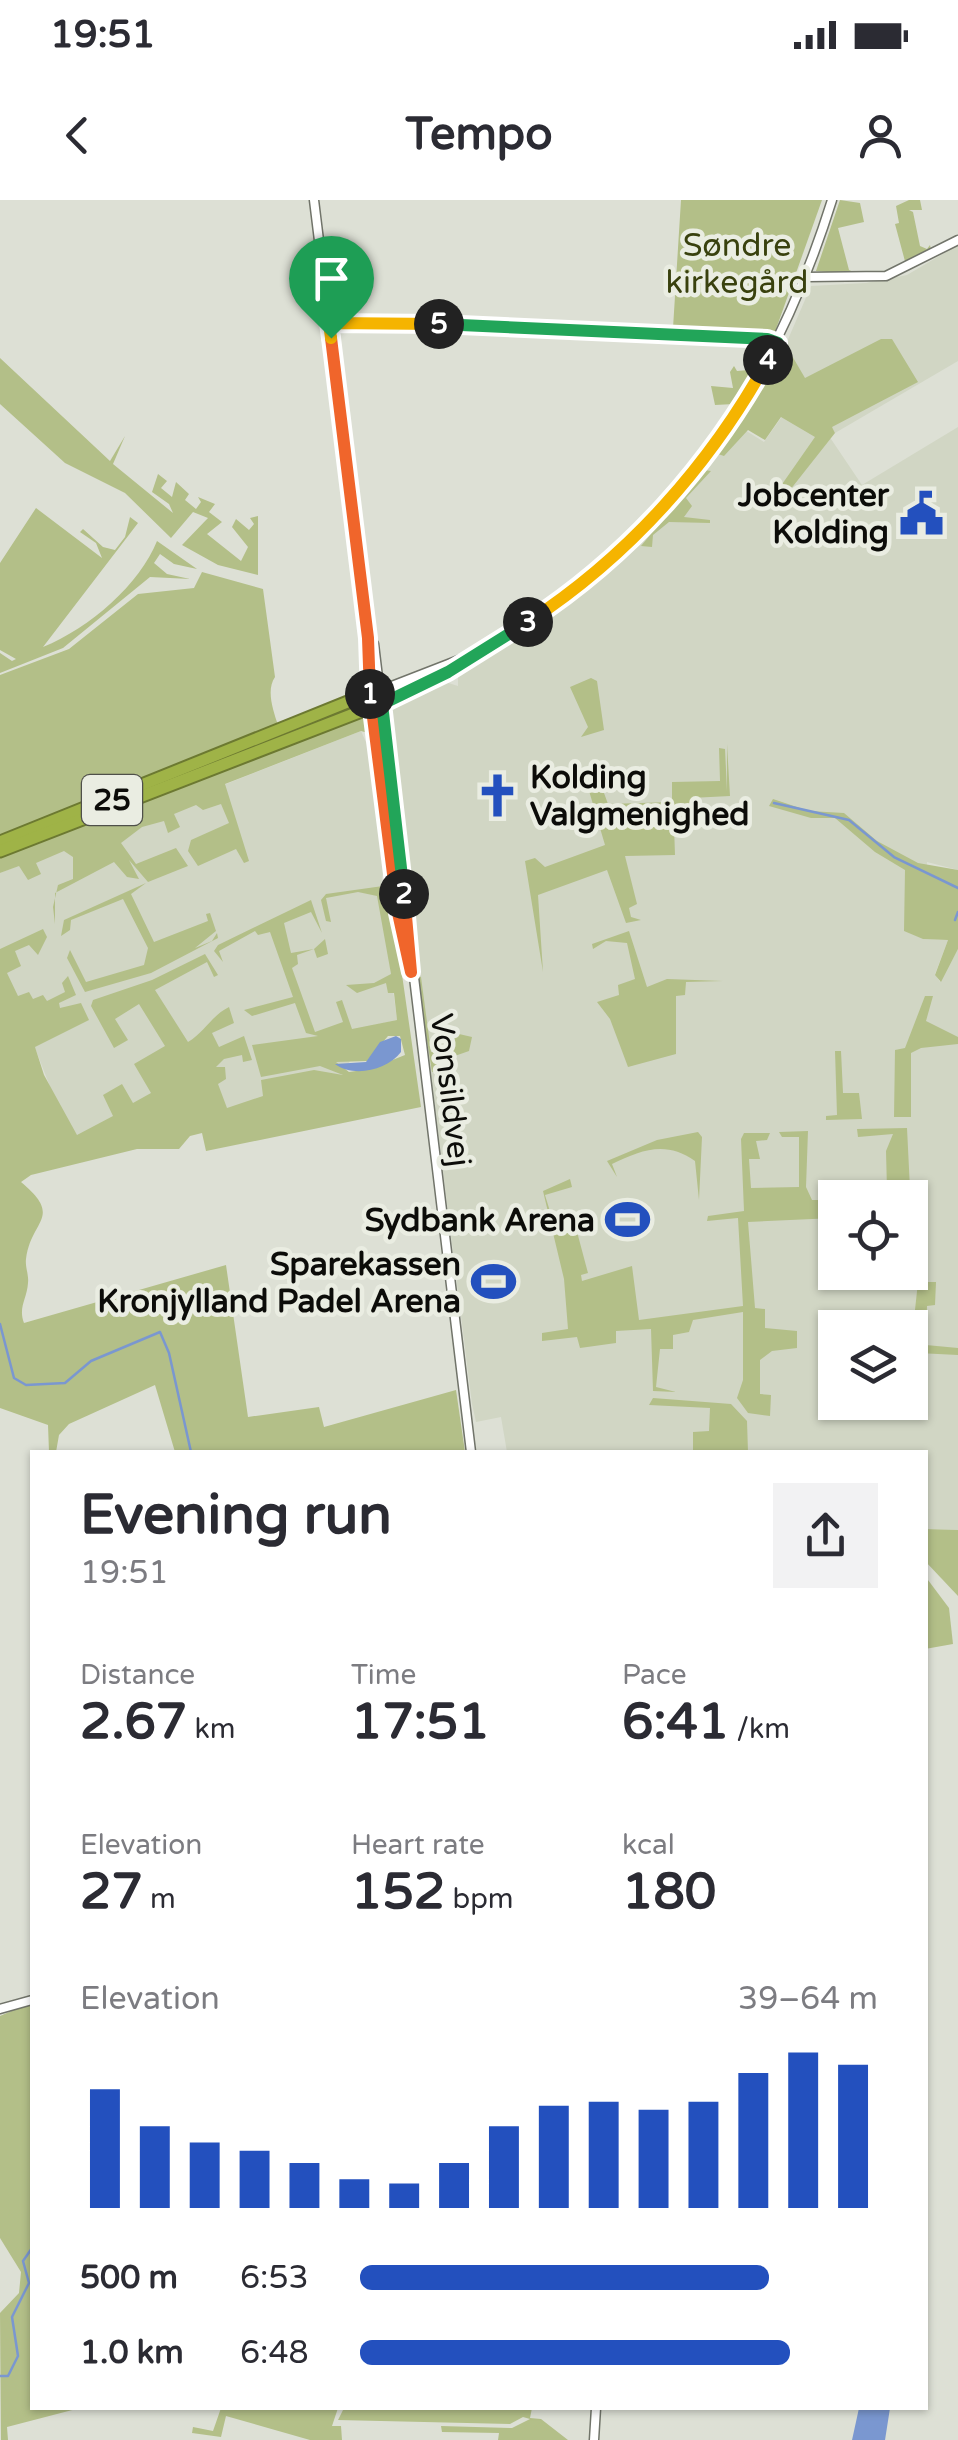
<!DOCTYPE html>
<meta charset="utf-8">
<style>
:root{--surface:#fff;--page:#f2f2f3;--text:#2b2b33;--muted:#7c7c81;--accent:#2350be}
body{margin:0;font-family:"Varela Round",sans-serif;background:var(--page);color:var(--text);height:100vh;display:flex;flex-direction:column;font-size:38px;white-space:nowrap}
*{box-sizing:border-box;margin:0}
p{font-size:32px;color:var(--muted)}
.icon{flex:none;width:55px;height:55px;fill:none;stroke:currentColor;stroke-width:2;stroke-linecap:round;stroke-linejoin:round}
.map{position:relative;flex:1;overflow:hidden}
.panel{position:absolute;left:30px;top:1250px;width:898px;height:960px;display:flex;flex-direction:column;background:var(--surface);border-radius:0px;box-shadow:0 2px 8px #0004}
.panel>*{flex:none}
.buttons{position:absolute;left:818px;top:980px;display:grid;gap:20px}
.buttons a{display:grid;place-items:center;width:110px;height:110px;border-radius:0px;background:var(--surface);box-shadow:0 2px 8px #0004;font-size:50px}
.pin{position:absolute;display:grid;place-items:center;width:85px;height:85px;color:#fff;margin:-102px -42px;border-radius:50% 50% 50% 0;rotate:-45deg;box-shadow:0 0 10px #0007}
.pin .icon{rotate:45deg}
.km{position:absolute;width:50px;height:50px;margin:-25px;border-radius:50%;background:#222;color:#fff;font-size:28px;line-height:50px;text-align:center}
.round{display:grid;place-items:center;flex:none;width:105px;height:105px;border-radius:0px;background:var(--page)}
.headline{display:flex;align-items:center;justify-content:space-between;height:170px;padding:0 50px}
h1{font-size:55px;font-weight:800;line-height:75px}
.stats{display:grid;grid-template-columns:repeat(3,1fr);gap:15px;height:170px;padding:10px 50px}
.stats div{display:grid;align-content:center}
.stats b{font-size:50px;font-weight:800}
.stats small{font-size:28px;font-weight:400}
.stats p{font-size:28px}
.chart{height:280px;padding:20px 50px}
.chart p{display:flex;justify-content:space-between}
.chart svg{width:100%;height:180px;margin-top:10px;stroke:var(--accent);stroke-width:6}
ul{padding:0 50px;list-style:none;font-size:32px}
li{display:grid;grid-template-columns:160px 120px 1fr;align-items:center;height:75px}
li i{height:25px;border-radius:12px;background:var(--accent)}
.status{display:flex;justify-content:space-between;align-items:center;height:70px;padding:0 50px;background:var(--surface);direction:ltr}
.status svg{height:28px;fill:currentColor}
header{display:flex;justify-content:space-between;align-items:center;height:130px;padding:0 50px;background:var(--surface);font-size:45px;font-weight:800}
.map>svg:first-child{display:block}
</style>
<div class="status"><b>19:51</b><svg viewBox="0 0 49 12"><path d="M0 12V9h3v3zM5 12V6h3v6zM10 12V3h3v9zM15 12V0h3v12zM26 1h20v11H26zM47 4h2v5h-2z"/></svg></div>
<header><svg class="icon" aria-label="back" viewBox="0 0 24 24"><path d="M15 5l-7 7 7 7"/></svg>Tempo<svg class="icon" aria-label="person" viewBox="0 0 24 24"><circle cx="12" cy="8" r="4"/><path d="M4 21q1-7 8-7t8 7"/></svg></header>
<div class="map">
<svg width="958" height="2240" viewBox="0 0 958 2240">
<rect width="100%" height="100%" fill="#dde0d5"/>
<g fill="#d1d6c4" fill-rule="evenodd">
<polygon points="958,45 958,161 835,233 791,154 783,151 811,86 866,83 907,75"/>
<path d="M783,215l48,24 31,46 96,-58v443l-31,-8 -4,77 25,1 -13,34 5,8 18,-33v581l-33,-1v-77h-418l-6,-35 -25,5 -4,-18 -71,-569 -12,-128 53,-26 16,5v-13l104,-65 96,-83 79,-100 27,17zM835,998h75v74h-75zM835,1128h75v74h-75z"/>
<polygon points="361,531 373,558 386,656 380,690 397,820 374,825 340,876 209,915 61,943 49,884 35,848 0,810 0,673"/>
</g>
<g fill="#b3bf88" fill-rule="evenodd">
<polygon points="681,0 822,0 775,132 673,128"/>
<polygon points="840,0 860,3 864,22 838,28 849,70 860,75 816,71"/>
<polygon points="909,0 920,0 922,10 909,10 913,12 920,46 927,49 930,45 931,50 906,65 895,24 899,23 896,6"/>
<polygon points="881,139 892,139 918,182 832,227 835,233 775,309 765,300 771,300 815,237 781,217 765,240 748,230 724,256 718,254 782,150 791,154 805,178"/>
<polygon points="729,142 766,145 767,149 734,204 715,205 711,186 733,188 730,172 734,166 737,171 749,170 748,145"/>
<polygon points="0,158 110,261 125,236 113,264 173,313 169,304 152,292 158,274 167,281 161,288 172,297 176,282 189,294 185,300 196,309 201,302 198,297 215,304 209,312 222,322 207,334 241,361 248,347 232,327 236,319 249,330 254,324 250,318 258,316 258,375 218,365 182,345 208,318 193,312 171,338 125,293 65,263 0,204"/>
<polygon points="704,270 711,271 686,298 692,306 684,317 710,320 710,323 669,322 653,335 652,347 641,346"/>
<path d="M36,308l66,50 -6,-15 -16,-11 3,-3 20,18 12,3 10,-13 5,-20 8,6 -95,124c47,-19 97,-63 114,-106l40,28 -23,-5 -14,-10 -6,9 13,11 23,5 -40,-2 -87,71 -63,25v-20l12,8 4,-2 -16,-9v-87z"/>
<path d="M202,372l61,17 12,88c-9,13 -2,33 3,48l-278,111v-161l69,-26 69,-55 56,-6z"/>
<polygon points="591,478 597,481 604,530 581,537 588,527 570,487"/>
<polygon points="367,516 387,662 382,663 368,533 361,531 225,584 249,661 244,663 236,649 198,666 188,651 191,640 229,623 221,604 203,610 196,605 174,614 180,627 168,633 164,621 142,627 121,643 136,664 176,648 188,666 148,682 129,660 139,679 127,677 114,662 55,693 55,724 53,707 58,685 73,679 73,657 64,651 36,663 41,674 28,680 19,666 0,673 0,657"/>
<polygon points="727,544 730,596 691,598 693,621 730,622 730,626 674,626 675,655 625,656 637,704 629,708 631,717 641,720 626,723 607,670 538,695 543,772 525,661 535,658 545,667 605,645 587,584 600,582 608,604 672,602 672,582 720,581 719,548 725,549 727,591"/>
<polygon points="773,599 809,611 844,613 877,641 918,663 958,670 958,749 941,782 935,775 948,740 923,739 904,731 905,670 875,652 835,618 811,618 769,606"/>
<polygon points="146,683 131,694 154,742 208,721 206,714 210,713 216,731 195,748 212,741 217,733 218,738 151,773 85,792 67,758 70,750 86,782 144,765 148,748 123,699 71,720 70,730 61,736 64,720"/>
<path d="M383,686l-2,4 9,1 31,216 -215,44 -4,-18 -12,3 -11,13h-42l-106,26 -10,7c43,36 10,37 5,77 -1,8 3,16 2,24 -1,16 -10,24 -4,40l202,-58 22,152 71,-10 5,20 132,-37 9,62h-290l-20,-67 -86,39 -10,11 -3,17h-7l-1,-27 -48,-17v-459l43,-20 4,8 -9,18 -9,-10 -14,6 6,15 -14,7 11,23 11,-4 4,7 10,-4 4,6 18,-9 -3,-9 6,-7 8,19 -17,8 1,5 21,-5 8,17 -54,27 9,28 33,60 36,-19 -10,-21 19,-11 11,19 18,-10 -17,-29 31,-18 -26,-42 -24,15 13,21 -14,8 -23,-42 2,-6 59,-20 53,-26 13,21 -4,2 -7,-15 -52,28 33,52c17,-10 23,-26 41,-35l5,16 -22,10 7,14 25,-11 8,24 -9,2 -1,-7 -18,4 -8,8h9l1,12 -8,5 9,24 36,-12 -2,-16 53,-10 29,5 -23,-9 -59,11 -9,-32 66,-9 -12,-3 -11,-30 -43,13 -8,-6 49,-13 -23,-65 -12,3 -3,-4 -36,20 4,11 -9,-11 4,-6 93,-45 11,33 -11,-21 -27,11 7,30 23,-4 11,-10 3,15 -11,4 -3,-9 -17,6 1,9 -6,4 23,64 28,-10 -7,-20 6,-2 10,29 45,-9 -3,-27h-6l-2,-10 -29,10 -11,-8 28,-2 17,-9 -14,-78 -19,-4 -32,6 5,24 -5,-1 -5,-21 5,-6zM388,836h12l5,19 -35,14 -21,3 -13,-10 31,-1z"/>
<polygon points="629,731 647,787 667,779 723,781 686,782 685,795 676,796 676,854 628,867 610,819 597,802 619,795 618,785 635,779 627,743 606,741 593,749 592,744"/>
<polygon points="417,776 421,777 431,852 445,850 446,840 459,834 472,837 469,851 449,858 446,867 432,872"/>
<polygon points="925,796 933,796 926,821 958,837 958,844 921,848 911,853 911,917 894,917 895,850 905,848"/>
<polygon points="835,851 841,851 843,893 859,893 862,919 826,920 826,916 837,915"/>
<polygon points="907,928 910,989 887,990 886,951 893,934 858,937 857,929"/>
<polygon points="808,931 806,987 812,1000 835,1000 835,1018 748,1022 755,1108 765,1109 765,1128 797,1131 797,1148 772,1151 760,1160 760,1194 771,1195 770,1216 748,1213 737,1198 743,1180 743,1112 693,1120 689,1132 673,1135 673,1149 660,1149 656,1187 676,1192 653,1191 651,1129 616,1131 616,1143 580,1148 577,1137 542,1141 542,1133 568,1129 564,1079 543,991 570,979 572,987 545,995 552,1018 572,1013 588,1073 581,1075 582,1081 632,1066 639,1120 743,1106 738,1018 707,1021 708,1016 744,1011 741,939 744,933 770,933 767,940 756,941 760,959 749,959 751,988 799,987 799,937 782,937 779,932"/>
<path d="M698,932l4,5 -3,63 -4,-39c-29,-21 -54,-11 -83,3l5,13 -10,-16 50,-21z"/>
<polygon points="918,1082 936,1082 935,1105 927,1106 926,1145 958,1148 958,1155 918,1153 911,1147"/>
<polygon points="653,1198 731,1204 747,1221 748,1252 693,1252 693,1232 709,1231 710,1208 649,1205"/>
<polygon points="925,1329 958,1330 958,1396 925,1361"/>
<polygon points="925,1376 949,1408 953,1444 925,1449"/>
<polygon points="32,1802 32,2208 80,2208 7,2227 8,2240 1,2240 0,2113 19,2093 21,2072 0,2038 0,1816"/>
<polygon points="221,2208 338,2208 332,2226 341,2226 342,2240 310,2240 226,2216 221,2237 192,2233 193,2227 213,2231"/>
<polygon points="344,2208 532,2208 530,2218 541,2219 568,2240 498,2240 499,2233 442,2232 441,2226 512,2228 530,2219 523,2217 510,2224 338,2220"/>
</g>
<g fill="#7a97d0">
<path d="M396,836l5,3v13c-14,18 -47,26 -66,12l31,-2 14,-20z"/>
<polygon points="859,2208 890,2208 885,2240 852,2240"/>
</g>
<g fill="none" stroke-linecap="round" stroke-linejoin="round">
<g stroke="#7a97d0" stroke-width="2.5">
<polyline points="774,603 849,620 894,657 958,688"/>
<polyline points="955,720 958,712"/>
<polyline points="0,1124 14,1178 26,1185 65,1183 91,1161 160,1132 169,1153 191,1252"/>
<polyline points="0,2176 8,2176 18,2156 12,2117 29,2083 23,2061 32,2048"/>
</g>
<defs>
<g id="secondary">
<polyline points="314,0 368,438 369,487 405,744"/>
<polyline points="807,77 886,76 958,40"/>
<polyline points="329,123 572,130 778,143"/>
<polyline points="368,438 374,444 471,1252"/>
<polyline points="379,491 464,458"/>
<path d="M381,504c235,-119 371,-248 451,-504"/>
<polyline points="0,1809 32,1800"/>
<polyline points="594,2240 596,2208"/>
</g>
<g id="highway">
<polyline points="365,502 376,500 381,490"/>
<polyline points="0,642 370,493"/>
<polyline points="0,651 372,507"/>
</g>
</defs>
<use href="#secondary" stroke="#71746a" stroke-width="11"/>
<use href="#highway" stroke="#6c7931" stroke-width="15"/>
<use href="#secondary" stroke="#fff" stroke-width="8"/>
<use href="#highway" stroke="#9fb347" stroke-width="11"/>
</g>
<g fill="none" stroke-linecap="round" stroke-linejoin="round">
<defs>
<polyline id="split-1" points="331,138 368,438 370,494"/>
<polyline id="split-2" points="370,494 398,713 411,772 404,694"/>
<polyline id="split-3" points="404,694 382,504 448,472 528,422"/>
<path id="split-4" d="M528,422c101,-66 182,-157 240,-262"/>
<polyline id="split-5" points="439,124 767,139 778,143 768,160"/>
<polyline id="split-6" points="331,138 329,123 439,124"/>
</defs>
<use href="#split-1" stroke="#fff" stroke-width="20"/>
<use href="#split-2" stroke="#fff" stroke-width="20"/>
<use href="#split-3" stroke="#fff" stroke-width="20"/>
<use href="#split-4" stroke="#fff" stroke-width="20"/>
<use href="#split-5" stroke="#fff" stroke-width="20"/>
<use href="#split-6" stroke="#fff" stroke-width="20"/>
<use href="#split-1" stroke="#f0652b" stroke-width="12"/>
<use href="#split-2" stroke="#f0652b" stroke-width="12"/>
<use href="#split-3" stroke="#22a559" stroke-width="12"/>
<use href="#split-4" stroke="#f5b400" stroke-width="12"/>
<use href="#split-5" stroke="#22a559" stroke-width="12"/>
<use href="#split-6" stroke="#f5b400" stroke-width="12"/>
</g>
<defs>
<symbol id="civic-bare" viewBox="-9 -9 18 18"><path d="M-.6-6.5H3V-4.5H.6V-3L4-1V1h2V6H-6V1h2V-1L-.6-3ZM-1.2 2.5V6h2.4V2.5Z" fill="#2350be" stroke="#eaede2" stroke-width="2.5" paint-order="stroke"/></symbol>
<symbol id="church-bare" viewBox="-9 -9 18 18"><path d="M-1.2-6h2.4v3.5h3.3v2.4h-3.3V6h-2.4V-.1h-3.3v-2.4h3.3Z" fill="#2350be" stroke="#eaede2" stroke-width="2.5" paint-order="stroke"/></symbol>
<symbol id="stadium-bare" viewBox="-9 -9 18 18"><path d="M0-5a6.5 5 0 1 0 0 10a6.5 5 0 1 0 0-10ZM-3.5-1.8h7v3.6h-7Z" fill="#2350be" stroke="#eaede2" stroke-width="2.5" paint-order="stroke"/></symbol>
</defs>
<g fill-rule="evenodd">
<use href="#civic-bare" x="890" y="282" width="63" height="63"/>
<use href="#church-bare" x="466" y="564" width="63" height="63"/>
<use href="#stadium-bare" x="596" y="988" width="63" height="63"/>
<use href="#stadium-bare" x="462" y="1050" width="63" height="63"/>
</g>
<g text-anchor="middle" stroke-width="9" stroke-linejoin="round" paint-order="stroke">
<rect fill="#eaede2" stroke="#4f504a" stroke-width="2.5" x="82" y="575" width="60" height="50" rx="8"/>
<g font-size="30" font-weight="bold" fill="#0c0c09">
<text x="112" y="610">25</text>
</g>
<g font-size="32" fill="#39410e" stroke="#eaede2">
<text x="737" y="56">Søndre<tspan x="737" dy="37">kirkegård</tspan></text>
</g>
<g font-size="32" font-weight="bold" fill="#0c0c09" stroke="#eaede2" text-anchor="end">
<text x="889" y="306">Jobcenter<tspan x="889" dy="37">Kolding</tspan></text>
<text x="530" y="588" text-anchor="start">Kolding<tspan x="530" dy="37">Valgmenighed</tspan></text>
<text x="595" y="1031">Sydbank Arena</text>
<text x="461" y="1075">Sparekassen<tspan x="461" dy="37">Kronjylland Padel Arena</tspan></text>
</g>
<g font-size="32" fill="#0c0c09" stroke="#eaede2">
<text transform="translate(451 890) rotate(83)" y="11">Vonsildvej</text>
</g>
</g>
</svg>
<div class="buttons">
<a><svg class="icon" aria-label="locate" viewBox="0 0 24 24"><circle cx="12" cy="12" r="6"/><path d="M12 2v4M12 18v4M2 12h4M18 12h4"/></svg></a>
<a><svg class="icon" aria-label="layers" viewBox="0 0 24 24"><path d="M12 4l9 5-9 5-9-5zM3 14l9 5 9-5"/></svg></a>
</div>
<div class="pin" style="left:331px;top:138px;background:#1e9e55"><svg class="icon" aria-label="arrive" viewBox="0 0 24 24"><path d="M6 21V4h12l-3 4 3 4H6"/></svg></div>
<b class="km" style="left:370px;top:494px">1</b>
<b class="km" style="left:404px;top:694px">2</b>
<b class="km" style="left:528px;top:422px">3</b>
<b class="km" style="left:768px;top:160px">4</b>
<b class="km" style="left:439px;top:124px">5</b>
<section class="panel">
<div class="headline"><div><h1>Evening run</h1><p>19:51</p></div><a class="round"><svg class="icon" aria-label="share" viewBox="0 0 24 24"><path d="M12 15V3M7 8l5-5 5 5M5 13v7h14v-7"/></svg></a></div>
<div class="stats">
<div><p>Distance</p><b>2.67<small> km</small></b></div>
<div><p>Time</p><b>17:51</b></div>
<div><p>Pace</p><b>6:41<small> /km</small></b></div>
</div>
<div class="stats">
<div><p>Elevation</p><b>27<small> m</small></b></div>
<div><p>Heart rate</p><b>152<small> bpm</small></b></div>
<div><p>kcal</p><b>180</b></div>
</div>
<div class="chart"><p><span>Elevation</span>39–64 m</p>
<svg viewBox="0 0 160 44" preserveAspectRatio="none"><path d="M5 44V15M15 44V24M25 44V28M35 44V30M45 44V33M55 44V37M65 44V38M75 44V33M85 44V24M95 44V19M105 44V18M115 44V20M125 44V18M135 44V11M145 44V6M155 44V9"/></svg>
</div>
<ul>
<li><b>500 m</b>6:53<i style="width:79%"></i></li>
<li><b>1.0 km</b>6:48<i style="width:83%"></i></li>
</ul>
</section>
</div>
